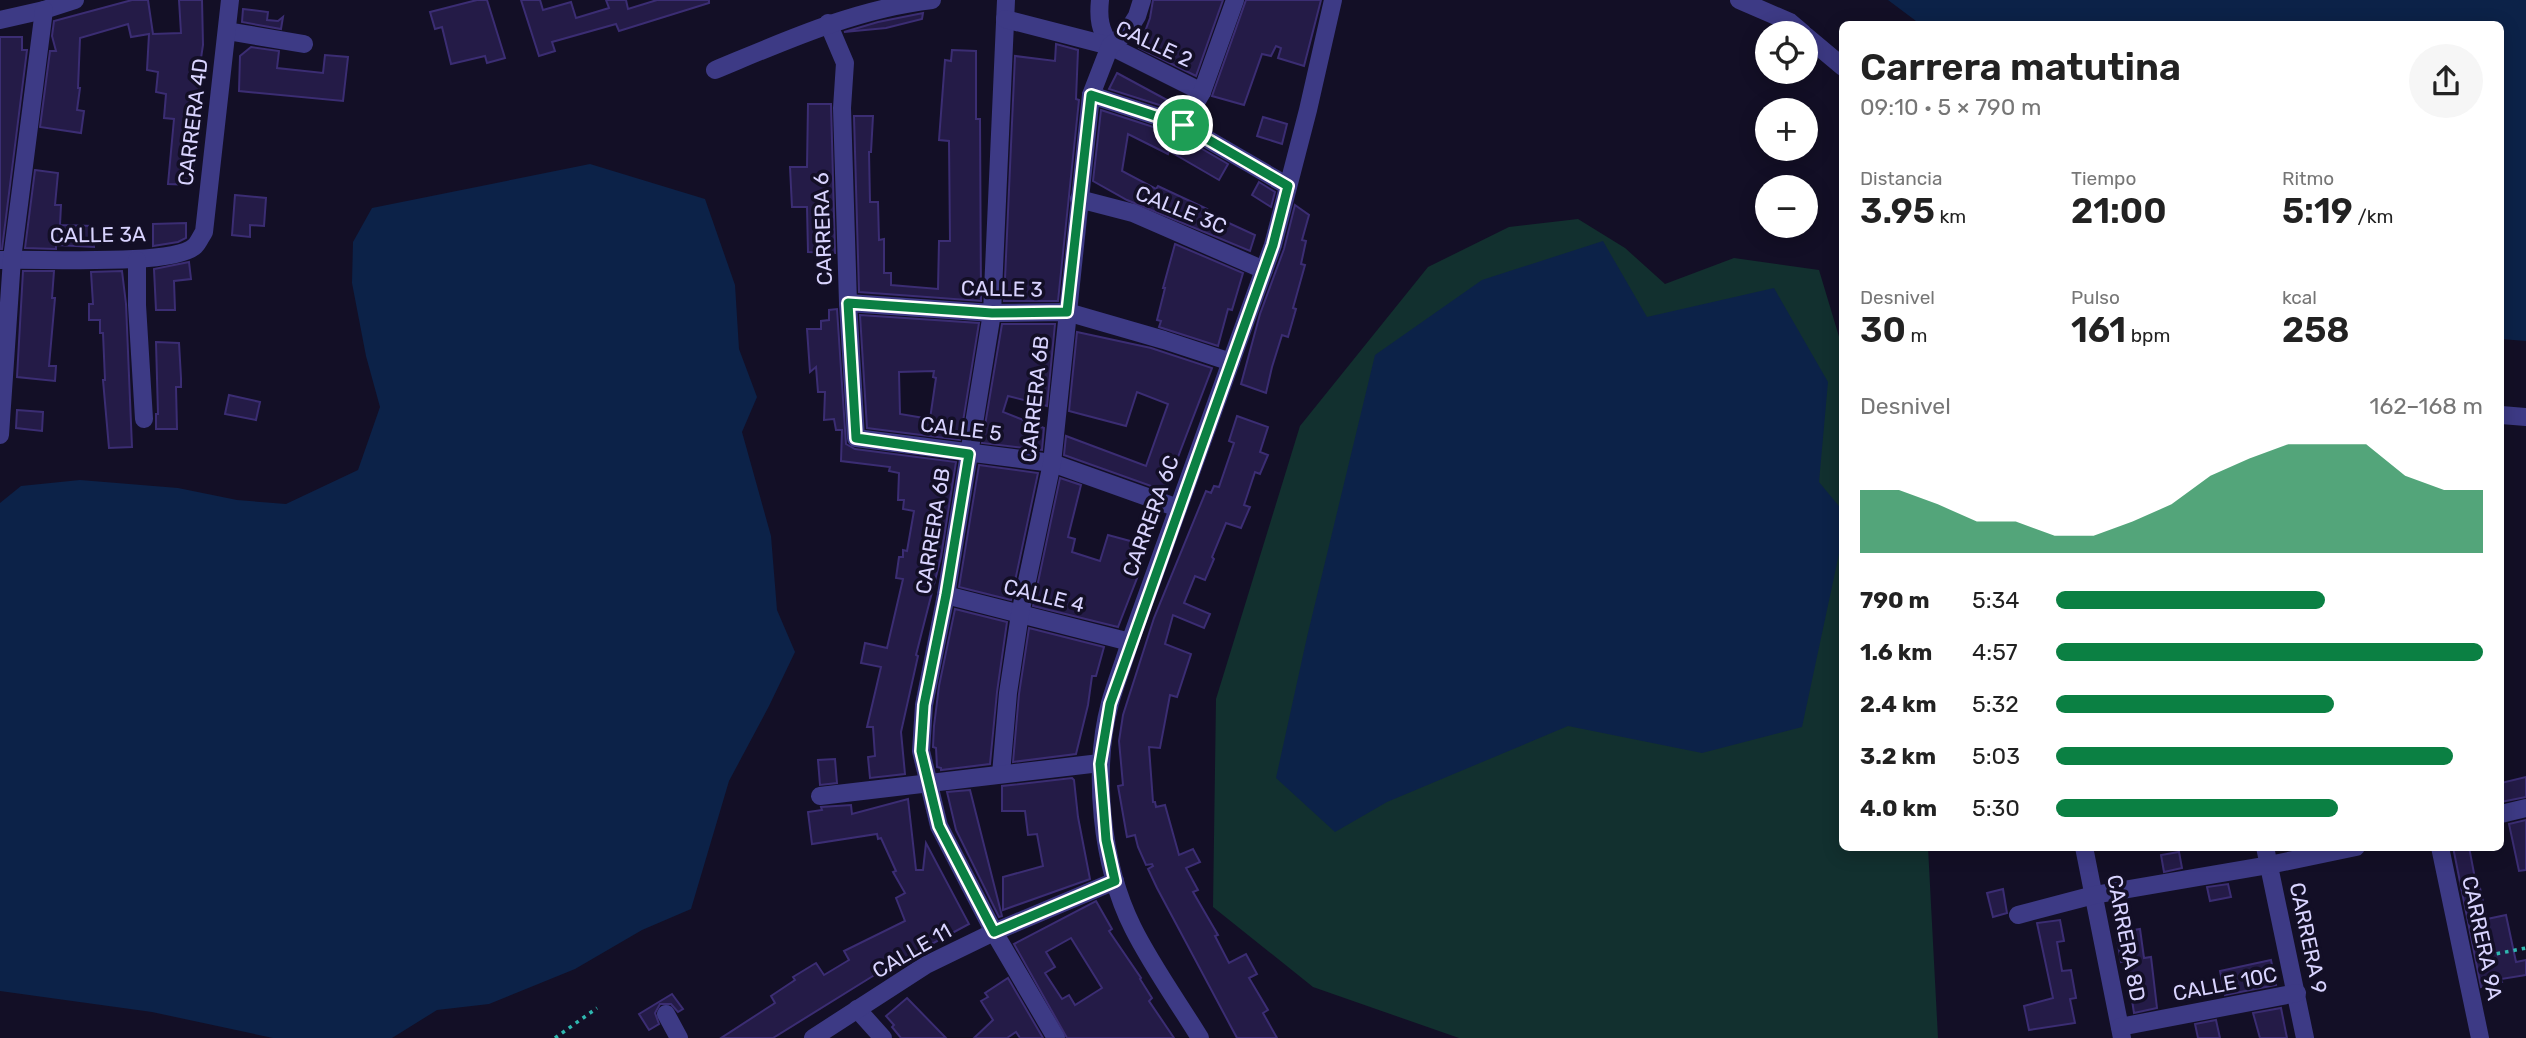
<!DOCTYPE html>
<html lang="es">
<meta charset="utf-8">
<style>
:root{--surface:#fff;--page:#f6f6f6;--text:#222;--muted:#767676;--accent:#0b8043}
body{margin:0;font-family:Rubik,sans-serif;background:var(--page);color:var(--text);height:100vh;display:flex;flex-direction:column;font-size:26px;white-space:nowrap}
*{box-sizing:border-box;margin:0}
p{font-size:23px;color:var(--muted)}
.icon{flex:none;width:38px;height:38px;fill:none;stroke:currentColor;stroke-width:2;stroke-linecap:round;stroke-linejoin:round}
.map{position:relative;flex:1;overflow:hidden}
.sheet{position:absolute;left:1839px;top:21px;width:665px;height:830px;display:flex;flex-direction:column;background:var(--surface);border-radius:10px;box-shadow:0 4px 18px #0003}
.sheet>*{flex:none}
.buttons{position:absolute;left:1755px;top:21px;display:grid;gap:14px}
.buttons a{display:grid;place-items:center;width:63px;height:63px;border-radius:50%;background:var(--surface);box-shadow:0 4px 18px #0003;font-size:35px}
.pin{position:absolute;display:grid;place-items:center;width:60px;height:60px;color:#fff;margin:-30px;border:4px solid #fff;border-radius:50%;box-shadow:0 2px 7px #0007}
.round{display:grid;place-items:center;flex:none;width:74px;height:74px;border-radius:37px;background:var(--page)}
.head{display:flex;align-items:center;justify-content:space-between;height:119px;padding:0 21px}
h1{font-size:38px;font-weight:600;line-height:52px}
.stats{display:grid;grid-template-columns:repeat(3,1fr);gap:10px;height:119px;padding:7px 21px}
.stats div{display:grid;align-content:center}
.stats b{font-size:35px;font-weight:600}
.stats small{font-size:19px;font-weight:400}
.stats p{font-size:19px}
.chart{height:196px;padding:14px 21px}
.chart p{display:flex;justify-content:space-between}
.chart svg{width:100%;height:126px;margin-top:7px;fill:var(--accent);opacity:.7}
ul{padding:0 21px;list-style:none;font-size:23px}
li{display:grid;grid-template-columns:112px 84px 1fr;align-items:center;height:52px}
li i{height:18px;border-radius:9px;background:var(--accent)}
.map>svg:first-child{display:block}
</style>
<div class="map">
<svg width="2526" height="1038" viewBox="0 0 2526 1038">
<rect width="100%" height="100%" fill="#130f26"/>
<polygon fill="#12302f" points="1578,219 1625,248 1665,284 1734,258 1819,270 1843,350 1843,847 1928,847 1938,1038 1459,1038 1313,987 1213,907 1216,699 1300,426 1428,267 1509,227"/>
<g fill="#0c2248">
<polygon points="1888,0 2526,0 2526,341 2501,339 2501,24 1920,24"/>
<polygon points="590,164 705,199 735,285 739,349 757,397 742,432 771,536 777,610 795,652 769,706 729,781 691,909 642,930 575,969 489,1004 437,1010 392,1038 273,1038 152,1012 0,991 0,503 21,486 80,480 178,488 237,500 286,504 358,470 380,407 366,356 352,283 353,242 372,208"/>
<polygon points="1603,241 1647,317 1774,288 1828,382 1819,482 1843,511 1843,535 1802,727 1702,753 1568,726 1387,802 1335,832 1276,778 1307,637 1375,355 1482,280"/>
</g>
<g fill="#241b47" stroke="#3b2d73" stroke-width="2" fill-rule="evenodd">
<polygon points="132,0 148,0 153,34 181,33 179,0 202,0 203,45 198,78 201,79 192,185 168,184 174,119 164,118 166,94 156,92 158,72 147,70 149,34 131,37 128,24 80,38 78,88 80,88 77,110 84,111 81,133 40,127 50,51 56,51 52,36 54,21"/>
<polygon points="477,0 487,0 505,58 487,63 485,56 451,64 442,27 435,29 430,12"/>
<polygon points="521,0 540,0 543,10 571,2 576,18 609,8 606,0 626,0 628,9 657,0 709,0 709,3 619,31 616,24 552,42 555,51 539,56"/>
<polygon points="1153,0 1223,0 1196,76 1139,48 1150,18"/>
<polygon points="1246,0 1321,0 1304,66 1278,58 1281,48 1276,46 1271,56 1262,54 1244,105 1212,96"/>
<polygon points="243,9 268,12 267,20 278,21 283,17 281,29 242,22"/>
<polygon points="923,13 922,19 886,28 844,32 878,22"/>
<polygon points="0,37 22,37 22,50 27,50 2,249 0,249"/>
<polygon points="1056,44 1078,50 1076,99 1079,100 1058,301 1004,301 1015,56 1055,61"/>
<polygon points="251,47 279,51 277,68 323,73 325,55 348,57 343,101 239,91 240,56"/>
<polygon points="952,50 976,51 976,119 980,119 981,301 859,292 854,116 873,116 871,152 869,152 870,202 878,202 879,240 884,239 884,273 891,273 891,285 938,289 939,241 950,241 949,141 939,140 945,60 951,61"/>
<polygon points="1117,73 1180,107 1178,111 1109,89"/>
<polygon points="808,104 831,104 835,253 808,252 807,207 792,207 790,167 807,167"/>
<polygon points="1101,110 1178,135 1228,164 1219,180 1169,151 1168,154 1128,134 1122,171 1156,189 1158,186 1207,209 1205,212 1255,235 1250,251 1127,200 1093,181"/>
<polygon points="1263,117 1287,124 1282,144 1257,136"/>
<polygon points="35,170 58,173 55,205 61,205 60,225 94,226 94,247 56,245 56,249 25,248"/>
<polygon points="1259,182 1275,192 1271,207 1252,195"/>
<polygon points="235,195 266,198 264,226 250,225 250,237 232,235"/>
<polygon points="1295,205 1309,215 1302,240 1306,241 1301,264 1305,265 1293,308 1296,309 1288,337 1282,335 1272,367 1266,393 1241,384 1260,314 1284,249"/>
<polygon points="186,223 186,238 178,242 153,246 153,224"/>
<polygon points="1175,244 1243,273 1232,310 1228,309 1218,346 1159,327 1161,321 1157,320 1165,288 1163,288"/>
<polygon points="189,262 191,279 174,281 175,310 156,310 154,269"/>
<polygon points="23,271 54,271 52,298 55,298 49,366 56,366 55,381 17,377"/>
<polygon points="122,271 126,304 132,447 109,448 103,380 105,380 103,333 100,333 100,320 89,320 89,304 93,304 91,272"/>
<polygon points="837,309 846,444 855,449 956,462 941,557 916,655 918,656 901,732 905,774 870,778 868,757 875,756 873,727 867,727 881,667 861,663 865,643 887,648 903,579 896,578 899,557 903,557 903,550 907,551 914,511 903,509 904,500 898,500 899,473 889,471 890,467 841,461 842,430 836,430 834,419 824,420 825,392 818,392 816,367 810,372 807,329 821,329 821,321 829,320 829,310"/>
<path d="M860,315l119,8 -19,117 -93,-12zM934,371l-1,6 3,1 -6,41 -30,-5 -1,-42z"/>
<polygon points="1002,324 1055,324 1047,406 1008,396 1003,412 1044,428 1042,450 982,443"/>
<polygon points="1077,332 1151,348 1212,368 1165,491 1064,455 1066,436 1146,466 1168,404 1137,392 1126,426 1069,411"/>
<polygon points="156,342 179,343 181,378 181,387 176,387 177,429 156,429 156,414 158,414"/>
<polygon points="229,395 260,402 256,420 225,414"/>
<polygon points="17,410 43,412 42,431 16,428"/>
<polygon points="1237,416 1268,427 1260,452 1268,455 1260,474 1255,472 1244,505 1250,507 1241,528 1226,523 1212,557 1214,559 1205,580 1195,576 1184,603 1210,614 1204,628 1173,615 1165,644 1191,654 1177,697 1170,695 1160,748 1149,747 1153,802 1155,802 1156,807 1165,805 1179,855 1193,849 1200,862 1186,868 1198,890 1193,892 1218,935 1215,936 1229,963 1246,954 1257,974 1249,978 1268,1010 1263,1013 1277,1038 1237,1038 1157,888 1148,869 1153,866 1152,864 1146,865 1138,847 1135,835 1127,837 1118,786 1123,785 1119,741 1123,715 1154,618 1206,491 1211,493 1214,486 1219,487 1234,443 1229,441"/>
<polygon points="979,465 1038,473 1011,600 959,587"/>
<polygon points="1060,478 1081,485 1068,537 1075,539 1072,552 1100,561 1108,535 1145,545 1136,572 1139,573 1118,627 1033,606"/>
<polygon points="955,609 1007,622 997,692 990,764 941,770 941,768 937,767 936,748 933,747 934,726 939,686"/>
<polygon points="1029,628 1104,647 1096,676 1092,676 1088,705 1076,754 1013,762 1019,694"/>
<polygon points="835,759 837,783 820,785 818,760"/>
<polygon points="2526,777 2526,797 2501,802 2501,783"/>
<polygon points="1072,778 1074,780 1078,817 1090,879 1003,910 1003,877 1043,866 1037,834 1028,835 1025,811 1002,811 1002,786"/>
<polygon points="970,790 1002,916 999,917 956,830 947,792"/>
<polygon points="908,799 916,870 923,870 926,843 969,924 881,971 773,1038 721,1038 775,1003 771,996 795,980 793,977 816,963 824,975 849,960 844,951 905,921 896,898 905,893 893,872 896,871 881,838 878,839 877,834 812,844 808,812 822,810 821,807 851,805 852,814"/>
<polygon points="2526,820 2526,870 2519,871 2509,824"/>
<polygon points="2453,847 2469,847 2477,889 2480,888 2487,919 2506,915 2516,962 2526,960 2526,975 2501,979 2502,982 2481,987"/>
<polygon points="2179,852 2182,868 2164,872 2161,855"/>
<polygon points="2228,884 2231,897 2210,901 2207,887"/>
<polygon points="2003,889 2007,913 1993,917 1987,893"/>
<path d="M1096,901l16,28 -3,2 32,47 -1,1 12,19 -3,3 25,37h-107l-53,-94zM1071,938l31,50 -27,17 -6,-10 -7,4 -17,-26 10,-6 -9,-15z"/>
<polygon points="2060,920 2064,941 2057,942 2062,971 2071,970 2076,998 2070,999 2075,1023 2029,1030 2024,1006 2053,998 2037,923"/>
<polygon points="2140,929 2144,958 2151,957 2157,1008 2134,1013 2126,961 2121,962 2116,933"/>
<polygon points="2271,960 2276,985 2225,995 2220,971"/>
<polygon points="1008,978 1043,1038 1020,1038 1016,1032 1007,1038 974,1038 993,1020 981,1001 988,997 985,993"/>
<polygon points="672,994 683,1009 678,1012 671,1004 660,1004 655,1013 659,1024 649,1030 639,1014"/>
<polygon points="907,998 946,1038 901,1038 892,1027 894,1025 886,1016"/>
<polygon points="2281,1008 2287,1038 2260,1038 2253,1013"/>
<polygon points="2216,1020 2220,1038 2198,1038 2195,1024"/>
</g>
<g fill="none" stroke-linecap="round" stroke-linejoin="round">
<g stroke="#2fb8b0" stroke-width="3.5" stroke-dasharray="3.5 5" stroke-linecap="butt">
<polyline points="2480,957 2526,948"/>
<polyline points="555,1038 597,1008"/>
</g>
<g stroke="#3d3a85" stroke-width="18">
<polyline points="1006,0 992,313 946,595 924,705 921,751 939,826 994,932 1056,1038"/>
<path d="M1100,0c-2,19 0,29 10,46"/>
<polyline points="1739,0 1790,22 1803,33"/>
<polyline points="1005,19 1110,46 1202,92"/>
<polyline points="0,20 44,10 75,0"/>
<polyline points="828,23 845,63 842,108 848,303 856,438 1052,463 1178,508"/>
<polyline points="227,31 304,44"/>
<polyline points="1806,36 1843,67"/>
<path d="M715,70c70,-29 140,-61 217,-70"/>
<polyline points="1091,95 1183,125 1288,186"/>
<polyline points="1183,125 1202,92 1235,0"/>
<polyline points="1079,199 1133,213 1264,270"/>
<path d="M0,260c36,-2 173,7 195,-14 4,-4 6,-10 9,-14l26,-232"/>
<polyline points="137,260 137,305 144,419"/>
<polyline points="848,303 992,313 1067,312 1164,340 1231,362"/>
<polyline points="2501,415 2526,417"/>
<polyline points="0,435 12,259 44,10"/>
<polyline points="946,595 1130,642"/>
<polyline points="1001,774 1008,693 1020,614 1052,463 1091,95 1110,46 1127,32 1137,16 1142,0"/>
<polyline points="820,796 1100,763"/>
<polyline points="2501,814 2526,808"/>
<polyline points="2084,847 2122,1038"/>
<polyline points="2265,847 2305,1038"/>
<polyline points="2440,847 2480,1038"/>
<polyline points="2018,915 2094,895 2269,865 2356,847"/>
<polyline points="857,1009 883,1038"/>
<polyline points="666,1014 679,1038"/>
<polyline points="2120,1027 2297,993"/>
<polyline points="813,1038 926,965 994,932 1115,881"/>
<path d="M1200,1038c-22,-36 -48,-72 -67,-110 -32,-64 -41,-157 -23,-225 6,-21 14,-41 20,-61l143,-397 35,-135 25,-110"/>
</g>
</g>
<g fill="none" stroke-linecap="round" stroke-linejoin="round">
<defs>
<polygon id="route" points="1091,95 1183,125 1288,186 1273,245 1110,704 1100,764 1106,840 1115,881 994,932 939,826 921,751 924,705 946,595 969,454 856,438 848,303 992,313 1067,312"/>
</defs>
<use href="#route" stroke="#fff" stroke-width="14"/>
<use href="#route" stroke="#0b8043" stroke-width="9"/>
</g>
<g text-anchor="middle" stroke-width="7" stroke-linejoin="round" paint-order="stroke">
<g font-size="21" fill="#d9d4ff" stroke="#130f26">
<text transform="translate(1154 44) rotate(25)" y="7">CALLE 2</text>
<text transform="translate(193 122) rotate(-83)" y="7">CARRERA 4D</text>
<text transform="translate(1181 210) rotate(22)" y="7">CALLE 3C</text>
<text transform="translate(823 229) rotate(-92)" y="7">CARRERA 6</text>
<text transform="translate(98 235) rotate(-1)" y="7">CALLE 3A</text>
<text transform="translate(1002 289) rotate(1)" y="7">CALLE 3</text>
<text transform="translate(1035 399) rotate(-84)" y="7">CARRERA 6B</text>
<text transform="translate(961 429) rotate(7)" y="7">CALLE 5</text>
<text transform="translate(1151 516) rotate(-70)" y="7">CARRERA 6C</text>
<text transform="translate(933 531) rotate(-81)" y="7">CARRERA 6B</text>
<text transform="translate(1044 596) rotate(14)" y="7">CALLE 4</text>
<text transform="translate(2126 938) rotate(79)" y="7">CARRERA 8D</text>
<text transform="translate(2308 938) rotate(78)" y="7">CARRERA 9</text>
<text transform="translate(2482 938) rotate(78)" y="7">CARRERA 9A</text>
<text transform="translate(912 951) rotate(-30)" y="7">CALLE 11</text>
<text transform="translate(2225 984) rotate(-11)" y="7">CALLE 10C</text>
</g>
</g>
</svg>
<div class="buttons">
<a><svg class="icon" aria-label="locate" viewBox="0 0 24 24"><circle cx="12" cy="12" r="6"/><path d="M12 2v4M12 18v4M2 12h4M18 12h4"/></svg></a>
<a>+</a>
<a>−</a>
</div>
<div class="pin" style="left:1183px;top:125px;background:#1e9e55"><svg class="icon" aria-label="arrive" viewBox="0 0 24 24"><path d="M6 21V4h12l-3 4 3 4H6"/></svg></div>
<section class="sheet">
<div class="head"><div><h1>Carrera matutina</h1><p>09:10 · 5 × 790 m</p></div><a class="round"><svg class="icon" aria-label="share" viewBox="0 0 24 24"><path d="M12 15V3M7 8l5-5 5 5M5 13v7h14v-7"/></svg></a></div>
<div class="stats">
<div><p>Distancia</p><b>3.95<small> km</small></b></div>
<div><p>Tiempo</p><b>21:00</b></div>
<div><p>Ritmo</p><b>5:19<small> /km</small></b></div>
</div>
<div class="stats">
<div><p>Desnivel</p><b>30<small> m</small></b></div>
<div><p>Pulso</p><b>161<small> bpm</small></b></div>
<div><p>kcal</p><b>258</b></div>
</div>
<div class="chart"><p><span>Desnivel</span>162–168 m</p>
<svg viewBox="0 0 160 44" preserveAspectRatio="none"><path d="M0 44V22L10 22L20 27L30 33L40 33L50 38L60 38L70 33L80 27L90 17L100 11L110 6L120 6L130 6L140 17L150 22L160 22V44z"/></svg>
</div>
<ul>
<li><b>790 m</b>5:34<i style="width:63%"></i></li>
<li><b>1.6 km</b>4:57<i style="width:100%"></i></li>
<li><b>2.4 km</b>5:32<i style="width:65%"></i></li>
<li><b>3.2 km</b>5:03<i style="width:93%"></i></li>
<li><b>4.0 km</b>5:30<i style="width:66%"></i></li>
</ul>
</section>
</div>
